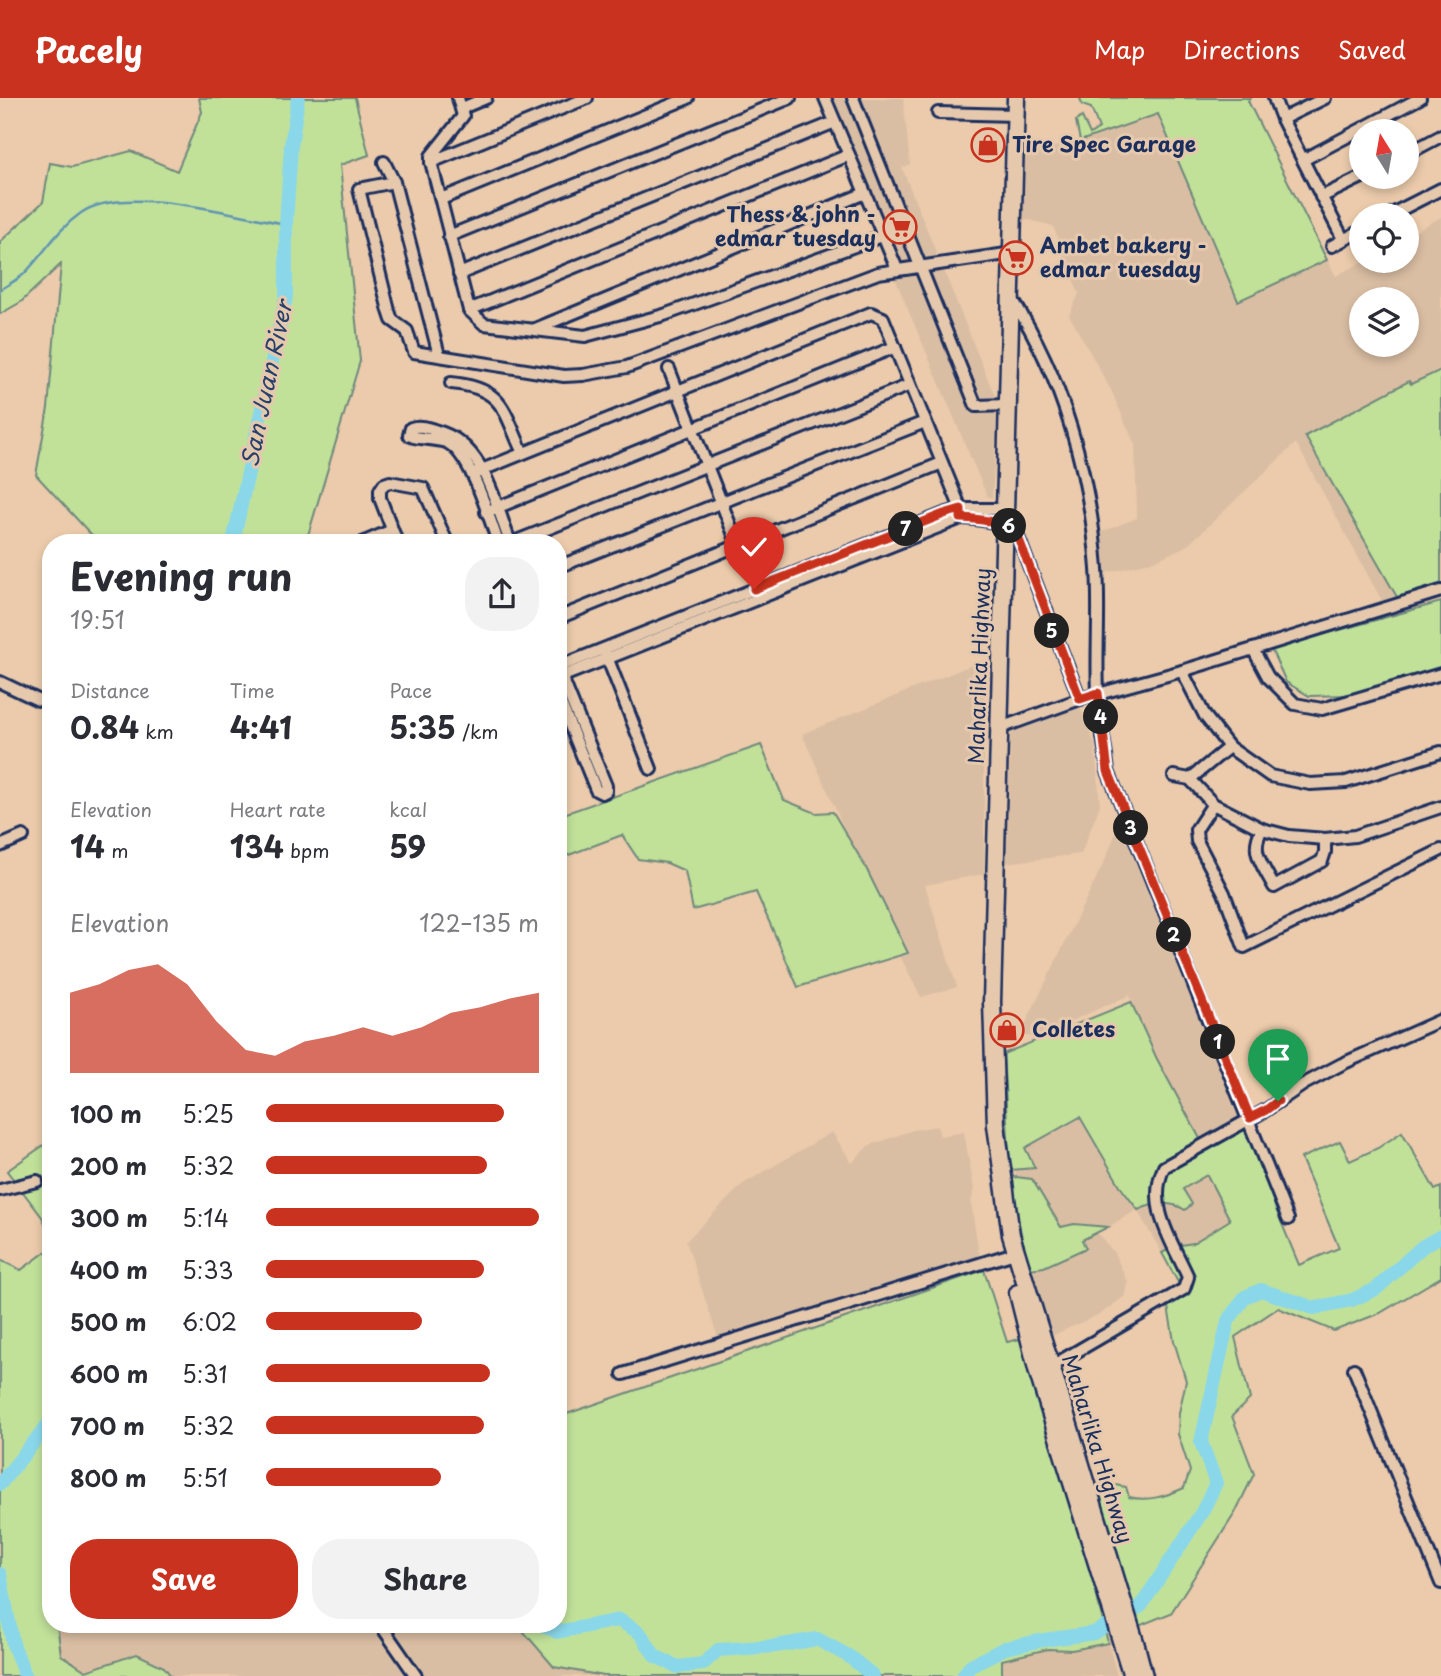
<!DOCTYPE html>
<meta charset="utf-8">
<style>
:root{--surface:#fff;--page:#f2f2f3;--text:#2b2b33;--muted:#7c7c81;--accent:#c8321e}
body{margin:0;font-family:"Playpen Sans",sans-serif;background:var(--page);color:var(--text);height:100vh;display:flex;flex-direction:column;font-size:26px;white-space:nowrap}
*{box-sizing:border-box;margin:0}
p{font-size:23px;color:var(--muted)}
.icon{flex:none;width:38px;height:38px;fill:none;stroke:currentColor;stroke-width:2;stroke-linecap:round;stroke-linejoin:round}
.map{position:relative;flex:1;overflow:hidden}
.drawer{position:absolute;left:42px;top:436px;width:525px;height:1099px;display:flex;flex-direction:column;background:var(--surface);border-radius:28px;box-shadow:0 4px 10px #0003}
.drawer>*{flex:none}
.needle{width:46px;rotate:349deg}
.buttons{position:absolute;left:1349px;top:21px;display:grid;gap:14px}
.buttons a{display:grid;place-items:center;width:70px;height:70px;border-radius:50%;background:var(--surface);box-shadow:0 4px 10px #0003;font-size:35px}
.pin{position:absolute;display:grid;place-items:center;width:60px;height:60px;color:#fff;margin:-72px -30px;border-radius:50% 50% 50% 0;rotate:-45deg;box-shadow:0 0 7px #0007}
.pin .icon{rotate:45deg}
.km{position:absolute;width:35px;height:35px;margin:-18px;border-radius:50%;background:#222;color:#fff;font-size:19px;line-height:35px;text-align:center}
.round{display:grid;place-items:center;flex:none;width:74px;height:74px;border-radius:28px;background:var(--page)}
.overview{display:flex;align-items:center;justify-content:space-between;height:119px;padding:0 28px}
h1{font-size:38px;font-weight:700;line-height:52px}
.stats{display:grid;grid-template-columns:repeat(3,1fr);gap:10px;height:119px;padding:7px 28px}
.stats div{display:grid;align-content:center}
.stats b{font-size:30px;font-weight:700}
.stats small{font-size:19px;font-weight:400}
.stats p{font-size:19px}
.chart{height:196px;padding:14px 28px}
.chart p{display:flex;justify-content:space-between}
.chart svg{width:100%;height:126px;margin-top:7px;fill:var(--accent);opacity:.7}
.action{display:flex;gap:14px;margin-top:auto;padding:14px 28px}
.action a{flex:1;height:80px;border-radius:28px;background:var(--accent);color:#fff;font-size:28px;font-weight:700;line-height:80px;text-align:center}
.action a+a{background:var(--page);color:var(--text)}
ul{padding:0 28px;list-style:none;font-size:23px}
li{display:grid;grid-template-columns:112px 84px 1fr;align-items:center;height:52px}
li i{height:18px;border-radius:9px;background:var(--accent)}
header{display:flex;align-items:center;gap:42px;box-sizing:border-box;height:98px;padding:0 35px;background:var(--accent);color:#fff}
header strong{font-size:33px}
nav{display:flex;gap:38px;margin-inline-start:auto;font-size:24px}
.map>svg:first-child{display:block}
</style>
<header>
<strong>Pacely</strong>
<nav><a>Map</a><a>Directions</a><a>Saved</a></nav>
</header>
<div class="map">
<svg width="1441" height="1578" viewBox="0 0 1441 1578">
<rect width="100%" height="100%" fill="#ebcbab"/>
<filter id="ink" filterUnits="userSpaceOnUse"><feTurbulence type="fractalNoise" baseFrequency=".0143" numOctaves="2"/><feDisplacementMap in="SourceGraphic" scale="14" xChannelSelector="R" yChannelSelector="G"/><feConvolveMatrix kernelMatrix="1 2 1 2 8 2 1 2 1" color-interpolation-filters="sRGB"/></filter>
<g filter="url(#ink)">
<g fill="#dabea3" fill-rule="evenodd">
<polygon points="833,0 903,0 910,66 902,70 998,306 992,400 987,398 896,183 888,178 900,161"/>
<path d="M1158,15l80,188 89,-41 9,16 28,-15h43v-25l34,-19v153l-30,15 -2,-3 -104,54 92,161 -15,4 -86,-158 -108,102 -34,16 -52,13 -3,-41 38,-15 -2,-73 -24,-55 -42,-75 10,-21 -26,-68 -32,-8 3,-64 56,-13zM1362,201h45v46h-45z"/>
<polygon points="984,562 984,776 925,787 957,889 921,899 900,858 908,854 844,730 802,636"/>
<polygon points="1080,609 1095,647 1100,707 1081,756 1006,765 1011,631 1021,624"/>
<polygon points="1122,720 1247,1019 1201,1042 1157,961 1131,904 1130,897 1035,939 1020,937 1105,762"/>
<polygon points="1080,1019 1122,1091 1154,1105 1178,1107 1183,1091 1207,1076 1230,1123 1193,1145 1175,1148 1162,1155 1137,1112 1108,1129 1074,1126 1061,1129 1032,1081 1016,1079 1015,1072 1034,1069 1025,1050"/>
<polygon points="937,1028 940,1038 964,1034 974,1091 971,1105 980,1162 889,1188 721,1249 686,1143 743,1086 832,1034 852,1065 868,1048 913,1032"/>
<polygon points="1097,1134 1114,1155 1128,1184 1125,1198 1102,1215 1047,1240 1029,1171 1044,1169 1085,1150 1082,1142"/>
<polygon points="51,1359 51,1526 517,1526 554,1569 604,1578 0,1578 0,1398"/>
<polygon points="1108,1545 1117,1578 1002,1578 1001,1562 1048,1551 1072,1552"/>
</g>
<g fill="#c1e199" stroke="#6e887c" stroke-width="2">
<polygon points="199,0 355,0 369,57 340,67 360,263 306,444 98,444 36,377 48,310 61,166 21,204 0,216 0,144 43,104 50,65 72,69 131,53 177,73 202,14"/>
<polygon points="1080,0 1251,0 1248,3 1327,162 1238,203 1158,16 1080,43 1076,23 1082,19 1090,36 1099,30 1091,10 1082,7"/>
<polygon points="1441,272 1441,486 1397,499 1305,338 1409,283 1411,286"/>
<polygon points="1441,504 1441,570 1350,597 1309,598 1286,584 1271,551"/>
<polygon points="761,647 784,702 816,715 833,714 865,768 908,855 798,889 756,794 693,812 685,773 667,765 638,761 622,737 558,761 558,718"/>
<path d="M1131,904l26,57 47,87 42,-24 15,33 14,52 24,58 40,-17 -38,-90 39,-17 10,20 28,-13 24,-16 33,58 6,-3v90l-61,36 -46,18 -56,-23 -43,29 15,62 -18,17 22,58 -19,39 -64,100 -35,14 -18,-61 -1,-12 -24,-69 16,-1 17,3 3,10c19,5 37,-1 55,-9l6,-17 -12,-37 1,-21 7,-32 -12,-40 -6,-34 17,-12 -23,-42 13,-7 18,-3 37,-23 -23,-45 -24,14 9,15 -7,6c-15,-10 -31,-7 -47,0l-16,-21 -42,-72 -55,31 10,20 -25,2 -7,-116z"/>
<polygon points="51,1042 51,1137 42,1119 7,1073"/>
<polygon points="1016,1079 1032,1081 1061,1129 1074,1126 1108,1129 1082,1142 1086,1150 1044,1169 1029,1171 1009,1081"/>
<polygon points="51,1150 51,1420 46,1422 51,1467 51,1526 57,1526 61,1557 86,1573 137,1556 164,1569 171,1578 0,1578 0,1162 21,1172"/>
<polygon points="984,1172 1007,1244 1020,1241 1089,1465 1108,1545 1072,1552 1048,1551 1002,1562 1002,1578 604,1578 554,1569 517,1526 558,1526 558,1319"/>
</g>
<g fill="none" stroke-linecap="round" stroke-linejoin="round">
<path stroke="#5e94b2" stroke-width="2.5" d="M0,192c9,-6 19,-11 26,-18 19,-20 32,-43 55,-59 41,-30 157,3 205,11"/>
<g stroke="#8ad7ea" stroke-width="14">
<polyline points="233,444 286,199 286,126 291,48 298,0"/>
<polyline points="0,1386 51,1323"/>
<polyline points="0,1476 13,1546 25,1578"/>
<polyline points="540,1526 557,1534 619,1522 640,1535 655,1558 678,1569 703,1566 718,1552 776,1548 817,1541 850,1559 873,1578"/>
<polyline points="963,1578 971,1567 1005,1550 1044,1542 1094,1535 1141,1508 1202,1414 1216,1385 1201,1344 1228,1223 1245,1199 1261,1192 1314,1210 1352,1202 1376,1191 1423,1148 1441,1138"/>
</g>
<defs>
<g id="minor">
<polyline points="458,0 463,18 431,58 431,64 469,212 484,226 585,238 664,217 882,138"/>
<polyline points="825,0 897,171"/>
<polyline points="853,0 976,308 1008,307"/>
<polyline points="1274,0 1282,21 1343,141"/>
<polyline points="462,10 486,0"/>
<polyline points="938,15 1015,17"/>
<polyline points="1282,21 1325,0"/>
<polyline points="1407,56 1441,38"/>
<polyline points="1303,62 1420,0"/>
<polyline points="384,64 394,84 439,257"/>
<polyline points="431,64 587,0"/>
<polyline points="394,84 359,91 389,213 392,222 407,233 414,254 564,278 583,277 627,269 878,175 1013,155"/>
<polyline points="1321,99 1362,79"/>
<polyline points="441,101 688,0"/>
<polyline points="1390,117 1441,91"/>
<polyline points="449,138 790,0"/>
<polyline points="1332,148 1362,132"/>
<polyline points="459,176 835,24"/>
<path d="M1011,199c52,81 79,176 86,272 3,41 -1,82 1,123 1,26 7,53 10,79l180,448"/>
<polyline points="469,212 849,57"/>
<polyline points="535,231 865,95"/>
<polyline points="669,271 738,447"/>
<path d="M451,285c53,5 52,27 72,70"/>
<polyline points="472,376 871,215 883,220 961,411 961,420"/>
<polyline points="486,414 895,249"/>
<polyline points="364,444 392,432"/>
<polyline points="397,444 380,400 380,392 384,386 390,384 423,390 447,444"/>
<path d="M498,444c-9,-24 -27,-89 -52,-100 -9,-3 -22,-3 -32,-5l-5,-2 2,-7c9,-3 17,0 26,3 47,12 58,72 73,111"/>
<polyline points="514,444 910,287"/>
<polyline points="558,469 925,324"/>
<polyline points="558,520 942,365"/>
<polyline points="1253,551 1268,579 1295,606 1322,611 1441,576"/>
<polyline points="605,554 651,671"/>
<polyline points="558,569 944,416 961,411 1006,411"/>
<polyline points="1182,573 1205,618 1229,649 1270,678 1310,686 1346,684 1441,654"/>
<path d="M558,580l403,-160c19,1 37,3 54,11l65,170"/>
<polyline points="0,584 38,602"/>
<polyline points="558,598 596,692 602,695 606,693 606,688 559,572"/>
<polyline points="1000,630 1080,601 1182,573 1441,493"/>
<polyline points="1174,678 1190,681 1229,649"/>
<polyline points="1190,681 1213,706 1262,731 1289,738 1325,741 1355,738 1441,709"/>
<polyline points="1213,706 1196,732 1197,743 1224,795 1244,849 1441,752"/>
<path d="M1262,731c-13,23 1,36 12,58l48,-26 3,-9v-13"/>
<polyline points="0,748 23,738"/>
<polyline points="0,1092 37,1083"/>
<path d="M1050,1269l134,-78 4,-12c-16,-36 -42,-71 -24,-110l102,-57 38,-26 38,-20 99,-44"/>
<polyline points="1354,1271 1441,1485"/>
<polyline points="623,1276 1018,1154"/>
<polyline points="380,1526 416,1578"/>
</g>
<g id="highway">
<polyline points="1016,0 992,904 996,1027 1011,1137 1135,1544 1144,1578"/>
<polyline points="1018,1195 1038,1275 1132,1578"/>
</g>
</defs>
<use href="#minor" stroke="#1b2f5e" stroke-width="16"/>
<use href="#highway" stroke="#1b2f5e" stroke-width="21"/>
<use href="#minor" stroke="#e6c9ad" stroke-width="10"/>
<use href="#highway" stroke="#e6c9ad" stroke-width="16"/>
</g>
</g>
<g fill="none" stroke-linecap="round" stroke-linejoin="round" filter="url(#ink)">
<defs>
<path id="route" d="M754,491l190,-75 17,-5v9c19,1 37,3 54,11l65,170 18,-6 10,78 142,347 16,-8 12,-9"/>
</defs>
<use href="#route" stroke="#fff" stroke-width="14"/>
<use href="#route" stroke="#c8321e" stroke-width="9"/>
</g>
<defs>
<symbol id="shop-ring" viewBox="-11 -11 22 22"><circle r="9.5" fill="#e6c9ad" stroke="#c8321e" stroke-width="1.5"/><path d="M-5-2.5h2.3a2.7 3.5 0 0 1 5.4 0H5L5.5 6h-11ZM-1.5-2.5h3a1.5 2.3 0 0 0-3 0Z" fill="#c8321e"/></symbol>
<symbol id="supermarket-ring" viewBox="-11 -11 22 22"><circle r="9.5" fill="#e6c9ad" stroke="#c8321e" stroke-width="1.5"/><path d="M-6-5.5h2.5l.6 2H6L4.5 2H-2.5L-4.4-4H-6ZM-1.5 3.2a1.3 1.3 0 1 0 .1 0ZM3 3.2a1.3 1.3 0 1 0 .1 0Z" fill="#c8321e"/></symbol>
</defs>
<g fill-rule="evenodd">
<use href="#shop-ring" x="969" y="28" width="38" height="38"/>
<use href="#supermarket-ring" x="881" y="110" width="38" height="38"/>
<use href="#supermarket-ring" x="997" y="141" width="38" height="38"/>
<use href="#shop-ring" x="988" y="913" width="38" height="38"/>
</g>
<g text-anchor="middle" stroke-width="6" stroke-linejoin="round" paint-order="stroke">
<g font-size="21" font-weight="bold" fill="#1b2f5e" stroke="#e6c9ad" text-anchor="start">
<text x="1012" y="54">Tire Spec Garage</text>
<text x="876" y="124" text-anchor="end">Thess &amp; john -<tspan x="876" dy="24">edmar tuesday</tspan></text>
<text x="1040" y="155">Ambet bakery -<tspan x="1040" dy="24">edmar tuesday</tspan></text>
<text x="1032" y="939">Colletes</text>
</g>
<g font-size="21" fill="#1b2f5e" stroke="#e6c9ad">
<text transform="translate(980 568) rotate(-88)" y="7">Maharlika Highway</text>
<text transform="translate(1097 1351) rotate(73)" y="7">Maharlika Highway</text>
</g>
<g font-size="23" font-style="italic" fill="#26406c" stroke="#e6c9ad">
<text transform="translate(267 286) rotate(-78)" y="8">San Juan River</text>
</g>
</g>
</svg>
<div class="buttons">
<a><svg class="needle" viewBox="-14 -14 28 28"><path d="M0-13l5 13h-10z" fill="#e53935"/><path d="M0 13l5-13h-10z" fill="#7c7c81"/></svg></a>
<a><svg class="icon" aria-label="locate" viewBox="0 0 24 24"><circle cx="12" cy="12" r="6"/><path d="M12 2v4M12 18v4M2 12h4M18 12h4"/></svg></a>
<a><svg class="icon" aria-label="layers" viewBox="0 0 24 24"><path d="M12 4l9 5-9 5-9-5zM3 14l9 5 9-5"/></svg></a>
</div>
<div class="pin" style="left:1278px;top:1003px;background:#1e9e55"><svg class="icon" aria-label="arrive" viewBox="0 0 24 24"><path d="M6 21V4h12l-3 4 3 4H6"/></svg></div>
<div class="pin" style="left:754px;top:491px;background:#d93025"><svg class="icon" aria-label="check" viewBox="0 0 24 24"><path d="M5 12l5 5 9-10"/></svg></div>
<b class="km" style="left:1218px;top:944px">1</b>
<b class="km" style="left:1174px;top:837px">2</b>
<b class="km" style="left:1131px;top:730px">3</b>
<b class="km" style="left:1101px;top:619px">4</b>
<b class="km" style="left:1052px;top:533px">5</b>
<b class="km" style="left:1009px;top:428px">6</b>
<b class="km" style="left:906px;top:431px">7</b>
<section class="drawer">
<div class="overview"><div><h1>Evening run</h1><p>19:51</p></div><a class="round"><svg class="icon" aria-label="share" viewBox="0 0 24 24"><path d="M12 15V3M7 8l5-5 5 5M5 13v7h14v-7"/></svg></a></div>
<div class="stats">
<div><p>Distance</p><b>0.84<small> km</small></b></div>
<div><p>Time</p><b>4:41</b></div>
<div><p>Pace</p><b>5:35<small> /km</small></b></div>
</div>
<div class="stats">
<div><p>Elevation</p><b>14<small> m</small></b></div>
<div><p>Heart rate</p><b>134<small> bpm</small></b></div>
<div><p>kcal</p><b>59</b></div>
</div>
<div class="chart"><p><span>Elevation</span>122–135 m</p>
<svg viewBox="0 0 160 44" preserveAspectRatio="none"><path d="M0 44V16L10 13L20 8L30 6L40 13L50 26L60 36L70 38L80 33L90 31L100 28L110 31L120 28L130 23L140 21L150 18L160 16V44z"/></svg>
</div>
<ul>
<li><b>100 m</b>5:25<i style="width:87%"></i></li>
<li><b>200 m</b>5:32<i style="width:81%"></i></li>
<li><b>300 m</b>5:14<i style="width:100%"></i></li>
<li><b>400 m</b>5:33<i style="width:80%"></i></li>
<li><b>500 m</b>6:02<i style="width:57%"></i></li>
<li><b>600 m</b>5:31<i style="width:82%"></i></li>
<li><b>700 m</b>5:32<i style="width:80%"></i></li>
<li><b>800 m</b>5:51<i style="width:64%"></i></li>
</ul>
<div class="action"><a>Save</a><a>Share</a></div>
</section>
</div>
